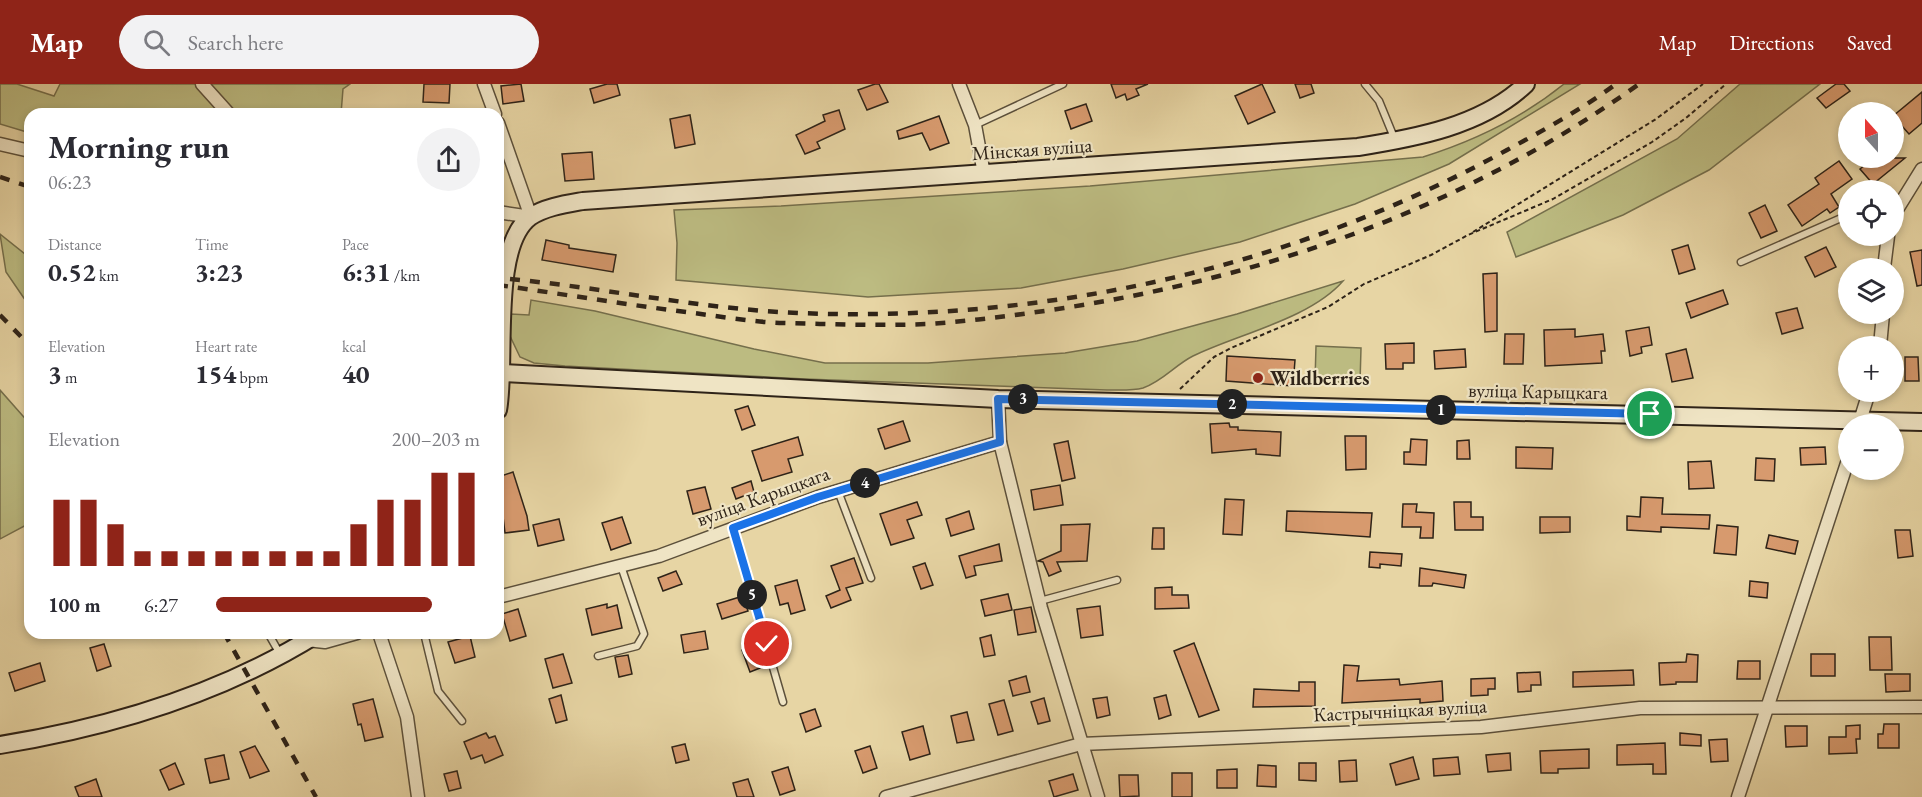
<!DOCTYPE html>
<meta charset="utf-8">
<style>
:root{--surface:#fff;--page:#f2f2f3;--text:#2b2b33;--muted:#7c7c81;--accent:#8f2418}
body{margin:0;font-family:"EB Garamond",serif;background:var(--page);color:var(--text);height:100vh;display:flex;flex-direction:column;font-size:22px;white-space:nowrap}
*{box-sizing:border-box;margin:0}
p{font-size:20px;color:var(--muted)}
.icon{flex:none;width:33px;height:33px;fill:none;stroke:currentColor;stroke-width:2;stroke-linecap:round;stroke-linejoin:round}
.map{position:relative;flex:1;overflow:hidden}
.panel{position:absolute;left:24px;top:24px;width:480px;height:531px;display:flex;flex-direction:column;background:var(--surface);border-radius:18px;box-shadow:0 3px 9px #0003}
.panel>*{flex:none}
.needle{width:39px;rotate:339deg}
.controls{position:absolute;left:1838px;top:18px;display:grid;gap:12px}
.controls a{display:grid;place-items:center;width:66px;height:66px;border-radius:50%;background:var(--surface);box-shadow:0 3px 9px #0003;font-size:30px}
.pin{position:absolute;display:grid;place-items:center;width:51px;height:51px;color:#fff;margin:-26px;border:3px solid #fff;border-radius:50%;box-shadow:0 2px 6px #0007}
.km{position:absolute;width:30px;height:30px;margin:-15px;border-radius:50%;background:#222;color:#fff;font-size:16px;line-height:30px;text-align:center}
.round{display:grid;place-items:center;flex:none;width:63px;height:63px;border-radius:32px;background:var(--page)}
.overview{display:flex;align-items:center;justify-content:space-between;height:102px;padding:0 24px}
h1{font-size:33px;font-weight:700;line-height:45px}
.stats{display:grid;grid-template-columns:repeat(3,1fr);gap:9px;height:102px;padding:6px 24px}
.stats div{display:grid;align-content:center}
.stats b{font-size:26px;font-weight:700}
.stats small{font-size:16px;font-weight:400}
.stats p{font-size:16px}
.chart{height:168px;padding:12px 24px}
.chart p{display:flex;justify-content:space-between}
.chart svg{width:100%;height:108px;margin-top:6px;stroke:var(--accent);stroke-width:6}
ul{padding:0 24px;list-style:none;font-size:20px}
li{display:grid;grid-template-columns:96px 72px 1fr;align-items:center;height:45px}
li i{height:15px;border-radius:8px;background:var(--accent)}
header{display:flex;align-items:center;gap:36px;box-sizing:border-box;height:84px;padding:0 30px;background:var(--accent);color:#fff}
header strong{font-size:28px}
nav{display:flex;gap:33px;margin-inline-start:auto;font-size:21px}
.search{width:420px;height:54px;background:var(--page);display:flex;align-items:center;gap:15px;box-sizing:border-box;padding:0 21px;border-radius:33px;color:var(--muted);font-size:22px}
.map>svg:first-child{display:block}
</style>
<header>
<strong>Map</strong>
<div class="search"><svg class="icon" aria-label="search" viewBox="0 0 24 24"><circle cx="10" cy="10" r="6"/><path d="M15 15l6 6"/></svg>Search here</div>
<nav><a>Map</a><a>Directions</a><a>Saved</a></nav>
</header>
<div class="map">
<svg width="1922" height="713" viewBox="0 0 1922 713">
<rect width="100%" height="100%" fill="#e7d5a4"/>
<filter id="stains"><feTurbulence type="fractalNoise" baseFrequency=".00333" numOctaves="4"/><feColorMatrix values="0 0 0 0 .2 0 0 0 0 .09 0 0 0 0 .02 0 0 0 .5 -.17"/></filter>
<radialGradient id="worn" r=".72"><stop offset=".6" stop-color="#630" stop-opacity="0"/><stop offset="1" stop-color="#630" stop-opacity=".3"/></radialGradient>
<g fill="#bcbb81" stroke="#756f4c" stroke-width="1.5">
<polygon points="0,0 17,0 54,12 60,0 350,0 343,5 341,30 30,30 30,49 0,40"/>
<path d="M1564,0h16l-131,80 -94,40 -115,38 -117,27 -102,19 -153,9 -192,-17 1,-37 -3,-33 107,-4 309,-20 333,-29c51,-16 99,-39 141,-73z"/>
<polygon points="1740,0 1820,0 1709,86 1623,131 1516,173 1507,148 1677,55"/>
<polygon points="0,150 30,174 30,223 6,188"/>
<path d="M1343,197c-33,38 -105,53 -150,75 -18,9 -30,25 -50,32 -11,3 -25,2 -36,2l-302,-11 -240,-13 -31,-3 -14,-6 -10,-21 1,-22 18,1 2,-15 64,11 159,38 71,14h103l137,-10 72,-12 100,-27z"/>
<polygon points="1316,262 1361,264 1360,299 1315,297"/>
<polygon points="0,306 30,340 30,439 0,455"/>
</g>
<g fill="#d79a6e" stroke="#2e2318" stroke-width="1.5">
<polygon points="424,0 450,0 449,19 423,18"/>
<polygon points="521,0 524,17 503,20 501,2"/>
<polygon points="607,0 617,0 620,11 594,19 590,5"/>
<polygon points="875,0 879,0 888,18 867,26 858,6"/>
<polygon points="1111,0 1148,0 1136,5 1139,11 1127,16 1125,10 1116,14"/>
<polygon points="1262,0 1275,28 1248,40 1235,12"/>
<polygon points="1295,0 1311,0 1314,9 1300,14"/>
<polygon points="1836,0 1844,0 1850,7 1826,24 1817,14"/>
<polygon points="1922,8 1922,39 1909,50 1893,32"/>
<polygon points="1086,20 1092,37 1071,45 1065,27"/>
<polygon points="839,26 845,45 817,58 820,64 805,70 796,51 825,37 823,31"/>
<polygon points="690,31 695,60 675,64 670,35"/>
<polygon points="939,32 949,59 930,66 922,49 899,55 897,47"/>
<polygon points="592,68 594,95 565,97 562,70"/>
<polygon points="1873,74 1905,74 1873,100 1860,85"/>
<polygon points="1839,77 1852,95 1831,110 1839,123 1830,129 1827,125 1802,142 1788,121 1819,100 1815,94"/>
<polygon points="1765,121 1777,147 1761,154 1749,129"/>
<polygon points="546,156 569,161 569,164 616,171 613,188 542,176"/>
<polygon points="1688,161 1695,185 1679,190 1672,166"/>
<polygon points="1826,163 1836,183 1815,193 1805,173"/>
<polygon points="1922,166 1922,201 1917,202 1910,168"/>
<polygon points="1497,189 1497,247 1485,248 1483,190"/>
<polygon points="1723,206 1728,220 1691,234 1686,219"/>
<polygon points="1797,224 1803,244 1782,250 1776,229"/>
<polygon points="1649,243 1652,261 1641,263 1642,269 1630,272 1626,247"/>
<polygon points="1575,245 1575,253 1603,250 1605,267 1601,267 1602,279 1545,282 1544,246"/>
<polygon points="1505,250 1524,250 1523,280 1504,280"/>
<polygon points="1414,259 1414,279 1403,279 1403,285 1386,285 1385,260"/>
<polygon points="1465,265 1466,283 1435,285 1434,267"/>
<polygon points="1686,265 1693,294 1672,298 1666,270"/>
<polygon points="1227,272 1295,276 1293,302 1226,297"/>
<polygon points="1905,273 1918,273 1919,297 1905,297"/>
<polygon points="748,322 755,341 742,346 735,326"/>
<polygon points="903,337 910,357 885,365 878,345"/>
<polygon points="1229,339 1230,343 1238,343 1238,346 1281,348 1280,372 1256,370 1256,365 1212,369 1210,340"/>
<polygon points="1345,352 1366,352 1366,385 1346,386"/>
<polygon points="798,353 803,371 788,375 792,388 762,397 752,367"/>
<polygon points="1411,355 1427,356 1426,381 1404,380 1404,368 1410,368"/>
<polygon points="1469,356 1470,375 1457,375 1457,357"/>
<polygon points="1068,357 1075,394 1062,397 1054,360"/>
<polygon points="1516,363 1553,364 1552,385 1516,384"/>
<polygon points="1825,363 1826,380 1801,381 1800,364"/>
<polygon points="1756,374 1775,375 1774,397 1755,396"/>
<polygon points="1711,377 1714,404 1689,405 1688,378"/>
<polygon points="513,388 527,432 529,446 505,449 501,416 498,417 498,393"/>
<polygon points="751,397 754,408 736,415 732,404"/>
<polygon points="1060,401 1063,421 1034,426 1031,406"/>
<polygon points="705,403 711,425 693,430 687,407"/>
<polygon points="1641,413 1663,414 1662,430 1710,431 1709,445 1661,443 1661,448 1627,446 1627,432 1640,433"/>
<polygon points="1225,415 1244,416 1242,451 1223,450"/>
<polygon points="917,418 922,431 907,436 914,454 891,461 880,430"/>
<polygon points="1454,418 1471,418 1471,433 1483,433 1483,446 1455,446"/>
<polygon points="1403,420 1417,420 1416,428 1434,429 1433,454 1420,454 1421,443 1402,443"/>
<polygon points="969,427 974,445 951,452 946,435"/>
<polygon points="1287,427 1372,429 1370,453 1286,447"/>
<polygon points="622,433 631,459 611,466 602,439"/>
<polygon points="1540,433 1570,433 1570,448 1540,449"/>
<polygon points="559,435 564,456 538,462 533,441"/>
<polygon points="1090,440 1087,477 1057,478 1061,487 1049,492 1043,478 1038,477 1061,467 1061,441"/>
<polygon points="1717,441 1738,443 1736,471 1714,469"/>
<polygon points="1153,444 1164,444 1164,465 1152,465"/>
<polygon points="1895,446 1910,446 1913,472 1898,474"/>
<polygon points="1769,451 1798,457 1795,470 1766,464"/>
<polygon points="999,460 1002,477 974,482 976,491 966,494 959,472"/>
<polygon points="1370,468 1402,470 1401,482 1380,480 1380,484 1369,483"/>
<polygon points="854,474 863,499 846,504 851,516 831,524 826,512 840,506 831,482"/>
<polygon points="925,479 933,501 921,505 913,483"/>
<polygon points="1420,484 1466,491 1464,504 1433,499 1432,502 1419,502"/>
<polygon points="676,487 682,500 663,507 658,494"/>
<polygon points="797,496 805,526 791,530 788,519 780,521 775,502"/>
<polygon points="1750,497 1768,499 1767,514 1749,512"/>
<polygon points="1172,503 1172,511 1188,511 1189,524 1155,525 1155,504"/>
<polygon points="1008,510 1012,526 985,532 981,516"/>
<polygon points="743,512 748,527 722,535 717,520"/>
<polygon points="607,520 607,524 617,521 622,544 592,551 586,525"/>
<polygon points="1100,522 1103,551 1081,554 1077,525"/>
<polygon points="1031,523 1036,548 1018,551 1014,526"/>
<polygon points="518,525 526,552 510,557 502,530"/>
<polygon points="705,547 708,565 684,569 681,551"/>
<polygon points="991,551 995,571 984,573 980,554"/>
<polygon points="470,552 475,573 455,579 448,558"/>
<polygon points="1869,553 1891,553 1892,586 1870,586"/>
<polygon points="1194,559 1219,626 1199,633 1174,567"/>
<polygon points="104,560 111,582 97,587 90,564"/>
<polygon points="752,562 760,584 750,588 742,566"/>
<polygon points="563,570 572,599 553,604 545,575"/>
<polygon points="1687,570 1698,571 1697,598 1676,598 1676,600 1660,601 1659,579 1686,578"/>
<rect x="1811" y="570" width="24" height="22"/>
<polygon points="628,571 632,590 619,593 615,573"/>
<polygon points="1738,577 1760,577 1760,595 1737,595"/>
<polygon points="40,579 45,597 15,607 9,589"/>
<polygon points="1344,581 1359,582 1357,597 1399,595 1400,601 1442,597 1443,617 1420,619 1420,615 1342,619"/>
<polygon points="1633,586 1634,601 1573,603 1573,588"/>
<polygon points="1540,588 1541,601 1531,601 1531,607 1518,608 1517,589"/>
<polygon points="1885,590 1910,590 1910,607 1886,608"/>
<polygon points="1026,592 1030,608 1013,612 1009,597"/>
<polygon points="1495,594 1495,605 1488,605 1488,611 1471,612 1471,595"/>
<polygon points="1299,598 1315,598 1315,622 1253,623 1254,605 1299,607"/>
<polygon points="561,611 567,636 556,639 549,615"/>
<polygon points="1166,611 1171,631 1159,635 1154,614"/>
<polygon points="1107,613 1110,631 1097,634 1093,615"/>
<polygon points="1044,614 1050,637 1038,640 1031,618"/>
<polygon points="373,615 383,653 365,657 361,640 358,641 353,620"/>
<polygon points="1004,616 1013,647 998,651 989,620"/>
<polygon points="815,625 821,642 806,648 800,630"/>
<polygon points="967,628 974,656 957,659 951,632"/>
<polygon points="1884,640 1899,640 1899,664 1878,664 1878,650 1883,650"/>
<polygon points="1860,641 1860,655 1856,655 1857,669 1829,670 1829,653 1846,653 1846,642"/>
<polygon points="923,642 930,670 910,676 902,648"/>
<polygon points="1785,642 1807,642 1807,662 1786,663"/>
<polygon points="486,649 489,654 495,652 503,671 485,679 482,671 471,675 464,658"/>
<polygon points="1680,649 1701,651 1701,662 1680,661"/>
<polygon points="1727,655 1728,677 1711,678 1709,656"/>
<polygon points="1665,659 1666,690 1653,690 1653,680 1617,681 1617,661"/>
<polygon points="685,660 689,676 676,679 672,663"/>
<polygon points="255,662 269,687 250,694 240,668"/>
<polygon points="870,662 877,684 863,689 855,667"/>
<polygon points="1589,665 1589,684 1558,685 1558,689 1541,689 1540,667"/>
<polygon points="1510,669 1511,686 1488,688 1486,671"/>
<polygon points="224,671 229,695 210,699 205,675"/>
<polygon points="1413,673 1419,695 1396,701 1390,680"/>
<polygon points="1458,673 1460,690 1434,692 1433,675"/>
<polygon points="1356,676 1357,697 1340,698 1339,677"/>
<polygon points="175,679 184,700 169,706 160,686"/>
<polygon points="1299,679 1316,679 1316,697 1299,696"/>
<polygon points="1258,681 1276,682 1276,703 1257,702"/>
<polygon points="788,683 795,706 780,711 772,688"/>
<polygon points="1237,685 1237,704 1217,704 1217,686"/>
<polygon points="457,687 461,704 449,707 444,690"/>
<rect x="1172" y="689" width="20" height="24"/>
<polygon points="1073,690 1078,706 1054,713 1049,697"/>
<polygon points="1119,691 1138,691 1139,712 1120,713"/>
<polygon points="96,695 102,713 79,713 75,703"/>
<polygon points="748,695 754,713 737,713 733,699"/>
</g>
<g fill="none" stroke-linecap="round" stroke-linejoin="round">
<defs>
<g id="lane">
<polyline points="1365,0 1379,17 1395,56"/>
<polyline points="975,41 1063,0"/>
<polyline points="1741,178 1848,131"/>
<polyline points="838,407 871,494"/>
<polyline points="733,445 783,618"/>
<polyline points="1040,517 1117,496"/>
<polyline points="268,549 280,570"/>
<polyline points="424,549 438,607 462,637"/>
<polyline points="598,572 637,562 644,550 621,482"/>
</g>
<g id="street">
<polyline points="202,0 229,30"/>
<polyline points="484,0 495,30"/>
<polyline points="959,0 975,41 984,90"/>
<polyline points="498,39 531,133 498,128"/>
<polyline points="0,60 30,67"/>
<polyline points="1893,137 1896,127 1922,85"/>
<polyline points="1884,184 1888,152"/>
<polyline points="1880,262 1883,230"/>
<polyline points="1859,340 1869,308"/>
<polyline points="1000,358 1041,524 1098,713"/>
<polyline points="498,513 659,472 818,413 1000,358 998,315"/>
<polyline points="379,549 407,633 418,713"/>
<polyline points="307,556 325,558 357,549"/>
<polyline points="886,713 1081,660 1481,643 1640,624 1922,623"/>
<polyline points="1738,713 1848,376"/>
</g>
<g id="secondary">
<polyline points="502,289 998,315 1922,338"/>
<path d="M498,326c9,-46 -8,-163 32,-193 15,-10 36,-13 53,-16l775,-54c57,-9 124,-21 168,-63"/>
<path d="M0,661c112,-18 222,-51 319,-112"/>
</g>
</defs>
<use href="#lane" stroke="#5c503b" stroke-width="9"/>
<use href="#street" stroke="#5c503b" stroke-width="15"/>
<use href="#secondary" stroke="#2e2318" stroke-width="20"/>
<g stroke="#2e2318" stroke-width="2" stroke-dasharray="4.5 3" stroke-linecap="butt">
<polyline points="1473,148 1656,35 1703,0"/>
<polyline points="1180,305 1214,273 1231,264 1328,223 1364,200 1431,171 1468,151 1553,115 1652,58 1686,34 1726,0"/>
</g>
<use href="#lane" stroke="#efe4c4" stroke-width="6"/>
<use href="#street" stroke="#efe4c4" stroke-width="12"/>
<use href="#secondary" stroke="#efe4c4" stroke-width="16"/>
<g stroke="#2e2318" stroke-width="4.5" stroke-dasharray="10 10" stroke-linecap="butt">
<polyline points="0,93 30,103"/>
<path d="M510,195c96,9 191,30 288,34 247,10 492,-44 709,-163 37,-20 75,-41 109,-66"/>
<path d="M498,201c65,9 130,20 196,28 29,4 59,9 89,10 48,1 96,3 144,1 46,-3 91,-9 137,-16 206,-32 404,-102 575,-224"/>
<polyline points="0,231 30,262"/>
<polyline points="224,549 316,713"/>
</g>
</g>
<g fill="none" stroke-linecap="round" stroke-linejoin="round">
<defs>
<polyline id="route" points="767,560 733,444 818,413 1000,358 998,315 1650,330"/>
</defs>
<use href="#route" stroke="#fff" stroke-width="12"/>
<use href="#route" stroke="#1a73e8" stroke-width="8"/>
</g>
<circle fill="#8f2418" stroke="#efe4c4" stroke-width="2" cx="1258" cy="294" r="6"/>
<g text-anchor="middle" stroke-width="4.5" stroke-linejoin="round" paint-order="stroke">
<g font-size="20" fill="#2e2318" stroke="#efe4c4">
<text transform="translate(1032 65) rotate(-4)" y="7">Мінская вуліца</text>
<text transform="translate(1538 307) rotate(1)" y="7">вуліца Карыцкага</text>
<text transform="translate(763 412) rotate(-20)" y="7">вуліца Карыцкага</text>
<text transform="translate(1400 626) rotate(-3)" y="7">Кастрычніцкая вуліца</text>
</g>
<g font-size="20" font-weight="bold" fill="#2e2318" stroke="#efe4c4" text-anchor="start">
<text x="1270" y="301">Wildberries</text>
</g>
</g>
<rect width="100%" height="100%" filter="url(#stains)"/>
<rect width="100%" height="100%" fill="url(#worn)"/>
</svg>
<div class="controls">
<a><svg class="needle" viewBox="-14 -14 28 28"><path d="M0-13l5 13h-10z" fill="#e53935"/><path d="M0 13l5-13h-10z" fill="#7c7c81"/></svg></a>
<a><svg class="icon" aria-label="locate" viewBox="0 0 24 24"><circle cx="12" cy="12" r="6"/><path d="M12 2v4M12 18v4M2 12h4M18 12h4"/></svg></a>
<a><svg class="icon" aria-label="layers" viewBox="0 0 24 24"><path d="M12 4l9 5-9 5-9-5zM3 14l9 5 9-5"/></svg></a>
<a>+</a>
<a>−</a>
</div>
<div class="pin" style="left:1650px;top:330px;background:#1e9e55"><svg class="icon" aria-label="arrive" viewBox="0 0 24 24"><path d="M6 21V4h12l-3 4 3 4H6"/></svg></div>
<div class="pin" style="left:767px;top:560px;background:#d93025"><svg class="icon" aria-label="check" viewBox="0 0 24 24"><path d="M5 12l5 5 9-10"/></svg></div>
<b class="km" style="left:1441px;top:326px">1</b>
<b class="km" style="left:1232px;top:320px">2</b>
<b class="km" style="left:1023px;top:315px">3</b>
<b class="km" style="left:865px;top:399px">4</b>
<b class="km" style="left:752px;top:511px">5</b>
<section class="panel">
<div class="overview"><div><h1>Morning run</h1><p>06:23</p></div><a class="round"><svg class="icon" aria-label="share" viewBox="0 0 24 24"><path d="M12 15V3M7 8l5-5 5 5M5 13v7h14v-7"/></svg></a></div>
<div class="stats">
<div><p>Distance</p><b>0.52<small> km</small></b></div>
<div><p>Time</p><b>3:23</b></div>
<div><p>Pace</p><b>6:31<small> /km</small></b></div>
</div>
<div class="stats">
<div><p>Elevation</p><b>3<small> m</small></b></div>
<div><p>Heart rate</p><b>154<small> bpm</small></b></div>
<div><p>kcal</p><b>40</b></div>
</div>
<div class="chart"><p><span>Elevation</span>200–203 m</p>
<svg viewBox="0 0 160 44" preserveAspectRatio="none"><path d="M5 44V17M15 44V17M25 44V27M35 44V38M45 44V38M55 44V38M65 44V38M75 44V38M85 44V38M95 44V38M105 44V38M115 44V27M125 44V17M135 44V17M145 44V6M155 44V6"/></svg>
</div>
<ul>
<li><b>100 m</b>6:27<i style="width:82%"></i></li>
</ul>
</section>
</div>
